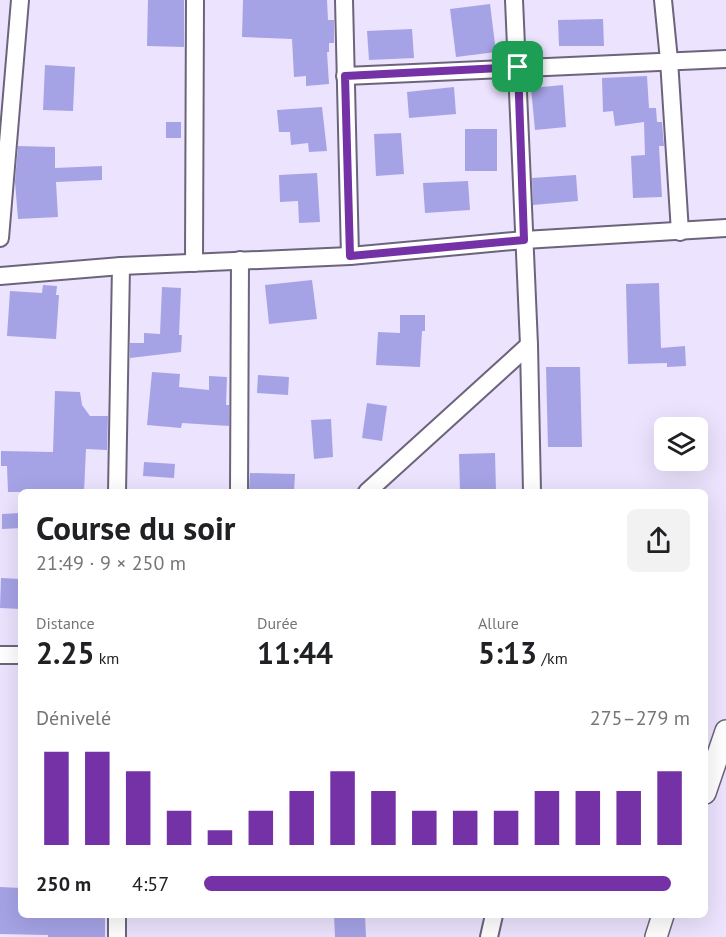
<!DOCTYPE html>
<html lang="fr">
<meta charset="utf-8">
<style>
:root{--surface:#fff;--page:#f2f2f2;--text:#202124;--muted:#757577;--accent:#7532a6}
body{margin:0;font-family:"PT Sans",sans-serif;background:var(--page);color:var(--text);height:100vh;display:flex;flex-direction:column;font-size:22px;white-space:nowrap}
*{box-sizing:border-box;margin:0}
p{font-size:20px;color:var(--muted)}
.icon{flex:none;width:33px;height:33px;fill:none;stroke:currentColor;stroke-width:2;stroke-linecap:round;stroke-linejoin:round}
.map{position:relative;flex:1;overflow:hidden}
.drawer{position:absolute;left:18px;top:489px;width:690px;height:429px;display:flex;flex-direction:column;background:var(--surface);border-radius:9px;box-shadow:0 6px 24px #0002}
.drawer>*{flex:none}
.controls{position:absolute;left:654px;top:417px;display:grid;gap:12px}
.controls a{display:grid;place-items:center;width:54px;height:54px;border-radius:9px;background:var(--surface);box-shadow:0 6px 24px #0002;font-size:30px}
.pin{position:absolute;display:grid;place-items:center;width:51px;height:51px;color:#fff;margin:-26px;border-radius:12px;box-shadow:0 3px 9px #0006}
.round{display:grid;place-items:center;flex:none;width:63px;height:63px;border-radius:9px;background:var(--page)}
.overview{display:flex;align-items:center;justify-content:space-between;height:102px;padding:0 18px}
h1{font-size:33px;font-weight:800;line-height:45px}
.figures{display:grid;grid-template-columns:repeat(3,1fr);gap:9px;height:102px;padding:6px 18px}
.figures div{display:grid;align-content:center}
.figures b{font-size:30px;font-weight:800}
.figures small{font-size:16px;font-weight:400}
.figures p{font-size:16px}
.chart{height:168px;padding:12px 18px}
.chart p{display:flex;justify-content:space-between}
.chart svg{width:100%;height:108px;margin-top:6px;stroke:var(--accent);stroke-width:6}
ul{padding:0 18px;list-style:none;font-size:20px}
li{display:grid;grid-template-columns:96px 72px 1fr;align-items:center;height:45px}
li i{height:15px;border-radius:8px;background:var(--accent)}
.map>svg:first-child{display:block}
</style>
<div class="map">
<svg width="726" height="937" viewBox="0 0 726 937">
<rect width="100%" height="100%" fill="#ece3fe"/>
<g fill="#a5a3e5">
<polygon points="148,0 184,0 184,47 147,46"/>
<polygon points="243,0 327,0 328,20 334,20 334,43 329,43 329,52 327,52 329,84 306,86 306,76 294,77 292,39 242,37"/>
<polygon points="490,4 496,52 456,57 450,9"/>
<polygon points="603,19 604,46 559,46 558,20"/>
<polygon points="412,29 414,58 369,60 367,31"/>
<polygon points="45,65 75,67 73,111 43,110"/>
<polygon points="647,76 649,108 656,108 657,122 662,122 664,146 659,146 662,197 633,198 631,156 645,155 644,122 615,126 613,111 603,112 602,78"/>
<polygon points="563,85 566,127 535,130 531,88"/>
<polygon points="454,87 456,114 409,118 407,92"/>
<polygon points="322,107 327,151 309,152 308,143 291,145 290,132 279,132 277,110"/>
<rect x="166" y="122" width="15" height="16"/>
<rect x="465" y="129" width="32" height="42"/>
<polygon points="401,133 404,174 376,176 374,134"/>
<polygon points="18,146 55,147 55,168 102,166 102,180 56,182 58,217 18,219 15,182"/>
<polygon points="317,173 320,222 299,223 298,201 280,202 279,175"/>
<polygon points="576,175 578,201 533,205 532,178"/>
<polygon points="468,181 470,210 425,213 423,183"/>
<polygon points="312,280 317,319 269,324 265,285"/>
<polygon points="659,283 661,348 685,346 686,366 667,367 667,363 628,364 626,284"/>
<polygon points="43,285 57,286 56,295 59,295 56,339 7,336 10,291 42,293"/>
<polygon points="162,287 181,288 179,335 182,335 181,352 130,358 130,343 144,343 144,333 160,334"/>
<polygon points="400,315 425,315 425,331 422,331 420,367 376,365 378,332 400,333"/>
<polygon points="546,367 580,367 582,447 548,447"/>
<polygon points="152,372 180,374 179,387 209,390 209,376 227,377 226,405 229,405 229,426 182,423 181,428 147,425"/>
<polygon points="258,375 289,377 288,395 257,393"/>
<polygon points="55,391 80,392 82,405 90,416 108,416 107,450 86,449 84,492 8,492 7,466 1,466 1,451 53,452"/>
<polygon points="367,403 387,406 382,441 362,438"/>
<polygon points="331,419 333,457 314,459 311,420"/>
<polygon points="495,453 496,492 460,492 459,454"/>
<polygon points="144,462 175,464 174,478 143,476"/>
<polygon points="250,473 295,474 294,492 249,492"/>
<polygon points="21,513 21,528 2,529 2,514"/>
<polygon points="1,578 21,579 21,609 0,608"/>
<polygon points="0,887 21,888 21,915 105,915 105,937 48,937 48,935 0,934"/>
<polygon points="334,915 365,915 366,937 335,937"/>
</g>
<g fill="none" stroke-linecap="round" stroke-linejoin="round">
<defs>
<g id="minor">
<polyline points="344,0 350,256"/>
<polyline points="514,0 529,345 532,492"/>
<polyline points="663,0 669,60 680,232"/>
<polyline points="345,76 726,59"/>
<polyline points="0,238 20,0"/>
<polyline points="194,263 195,0"/>
<polyline points="0,276 121,266 350,256 524,240 726,228"/>
<polyline points="117,492 121,266"/>
<polyline points="239,492 240,260"/>
<polyline points="367,492 529,345"/>
<polyline points="0,655 21,655"/>
<polyline points="117,915 117,937"/>
<polyline points="489,937 494,915"/>
</g>
<g id="tertiary">
<polyline points="705,793 726,731"/>
<polyline points="656,937 663,915"/>
</g>
</defs>
<use href="#minor" stroke="#6d647c" stroke-width="20"/>
<use href="#tertiary" stroke="#6d647c" stroke-width="24"/>
<use href="#minor" stroke="#fff" stroke-width="16"/>
<use href="#tertiary" stroke="#fff" stroke-width="21"/>
</g>
<g fill="none" stroke-linecap="round" stroke-linejoin="round">
<defs>
<polygon id="route" points="518,67 524,240 350,256 345,76"/>
</defs>
<use href="#route" stroke="#fff" stroke-width="12"/>
<use href="#route" stroke="#7532a6" stroke-width="8"/>
</g>
</svg>
<div class="controls">
<a><svg class="icon" aria-label="layers" viewBox="0 0 24 24"><path d="M12 4l9 5-9 5-9-5zM3 14l9 5 9-5"/></svg></a>
</div>
<div class="pin" style="left:518px;top:67px;background:#1e9e55"><svg class="icon" aria-label="arrive" viewBox="0 0 24 24"><path d="M6 21V4h12l-3 4 3 4H6"/></svg></div>
<section class="drawer">
<div class="overview"><div><h1>Course du soir</h1><p>21:49 · 9 × 250 m</p></div><a class="round"><svg class="icon" aria-label="share" viewBox="0 0 24 24"><path d="M12 15V3M7 8l5-5 5 5M5 13v7h14v-7"/></svg></a></div>
<div class="figures">
<div><p>Distance</p><b>2.25<small> km</small></b></div>
<div><p>Durée</p><b>11:44</b></div>
<div><p>Allure</p><b>5:13<small> /km</small></b></div>
</div>
<div class="chart"><p><span>Dénivelé</span>275–279 m</p>
<svg viewBox="0 0 160 44" preserveAspectRatio="none"><path d="M5 44V6M15 44V6M25 44V14M35 44V30M45 44V38M55 44V30M65 44V22M75 44V14M85 44V22M95 44V30M105 44V30M115 44V30M125 44V22M135 44V22M145 44V22M155 44V14"/></svg>
</div>
<ul>
<li><b>250 m</b>4:57<i style="width:96%"></i></li>
</ul>
</section>
</div>
